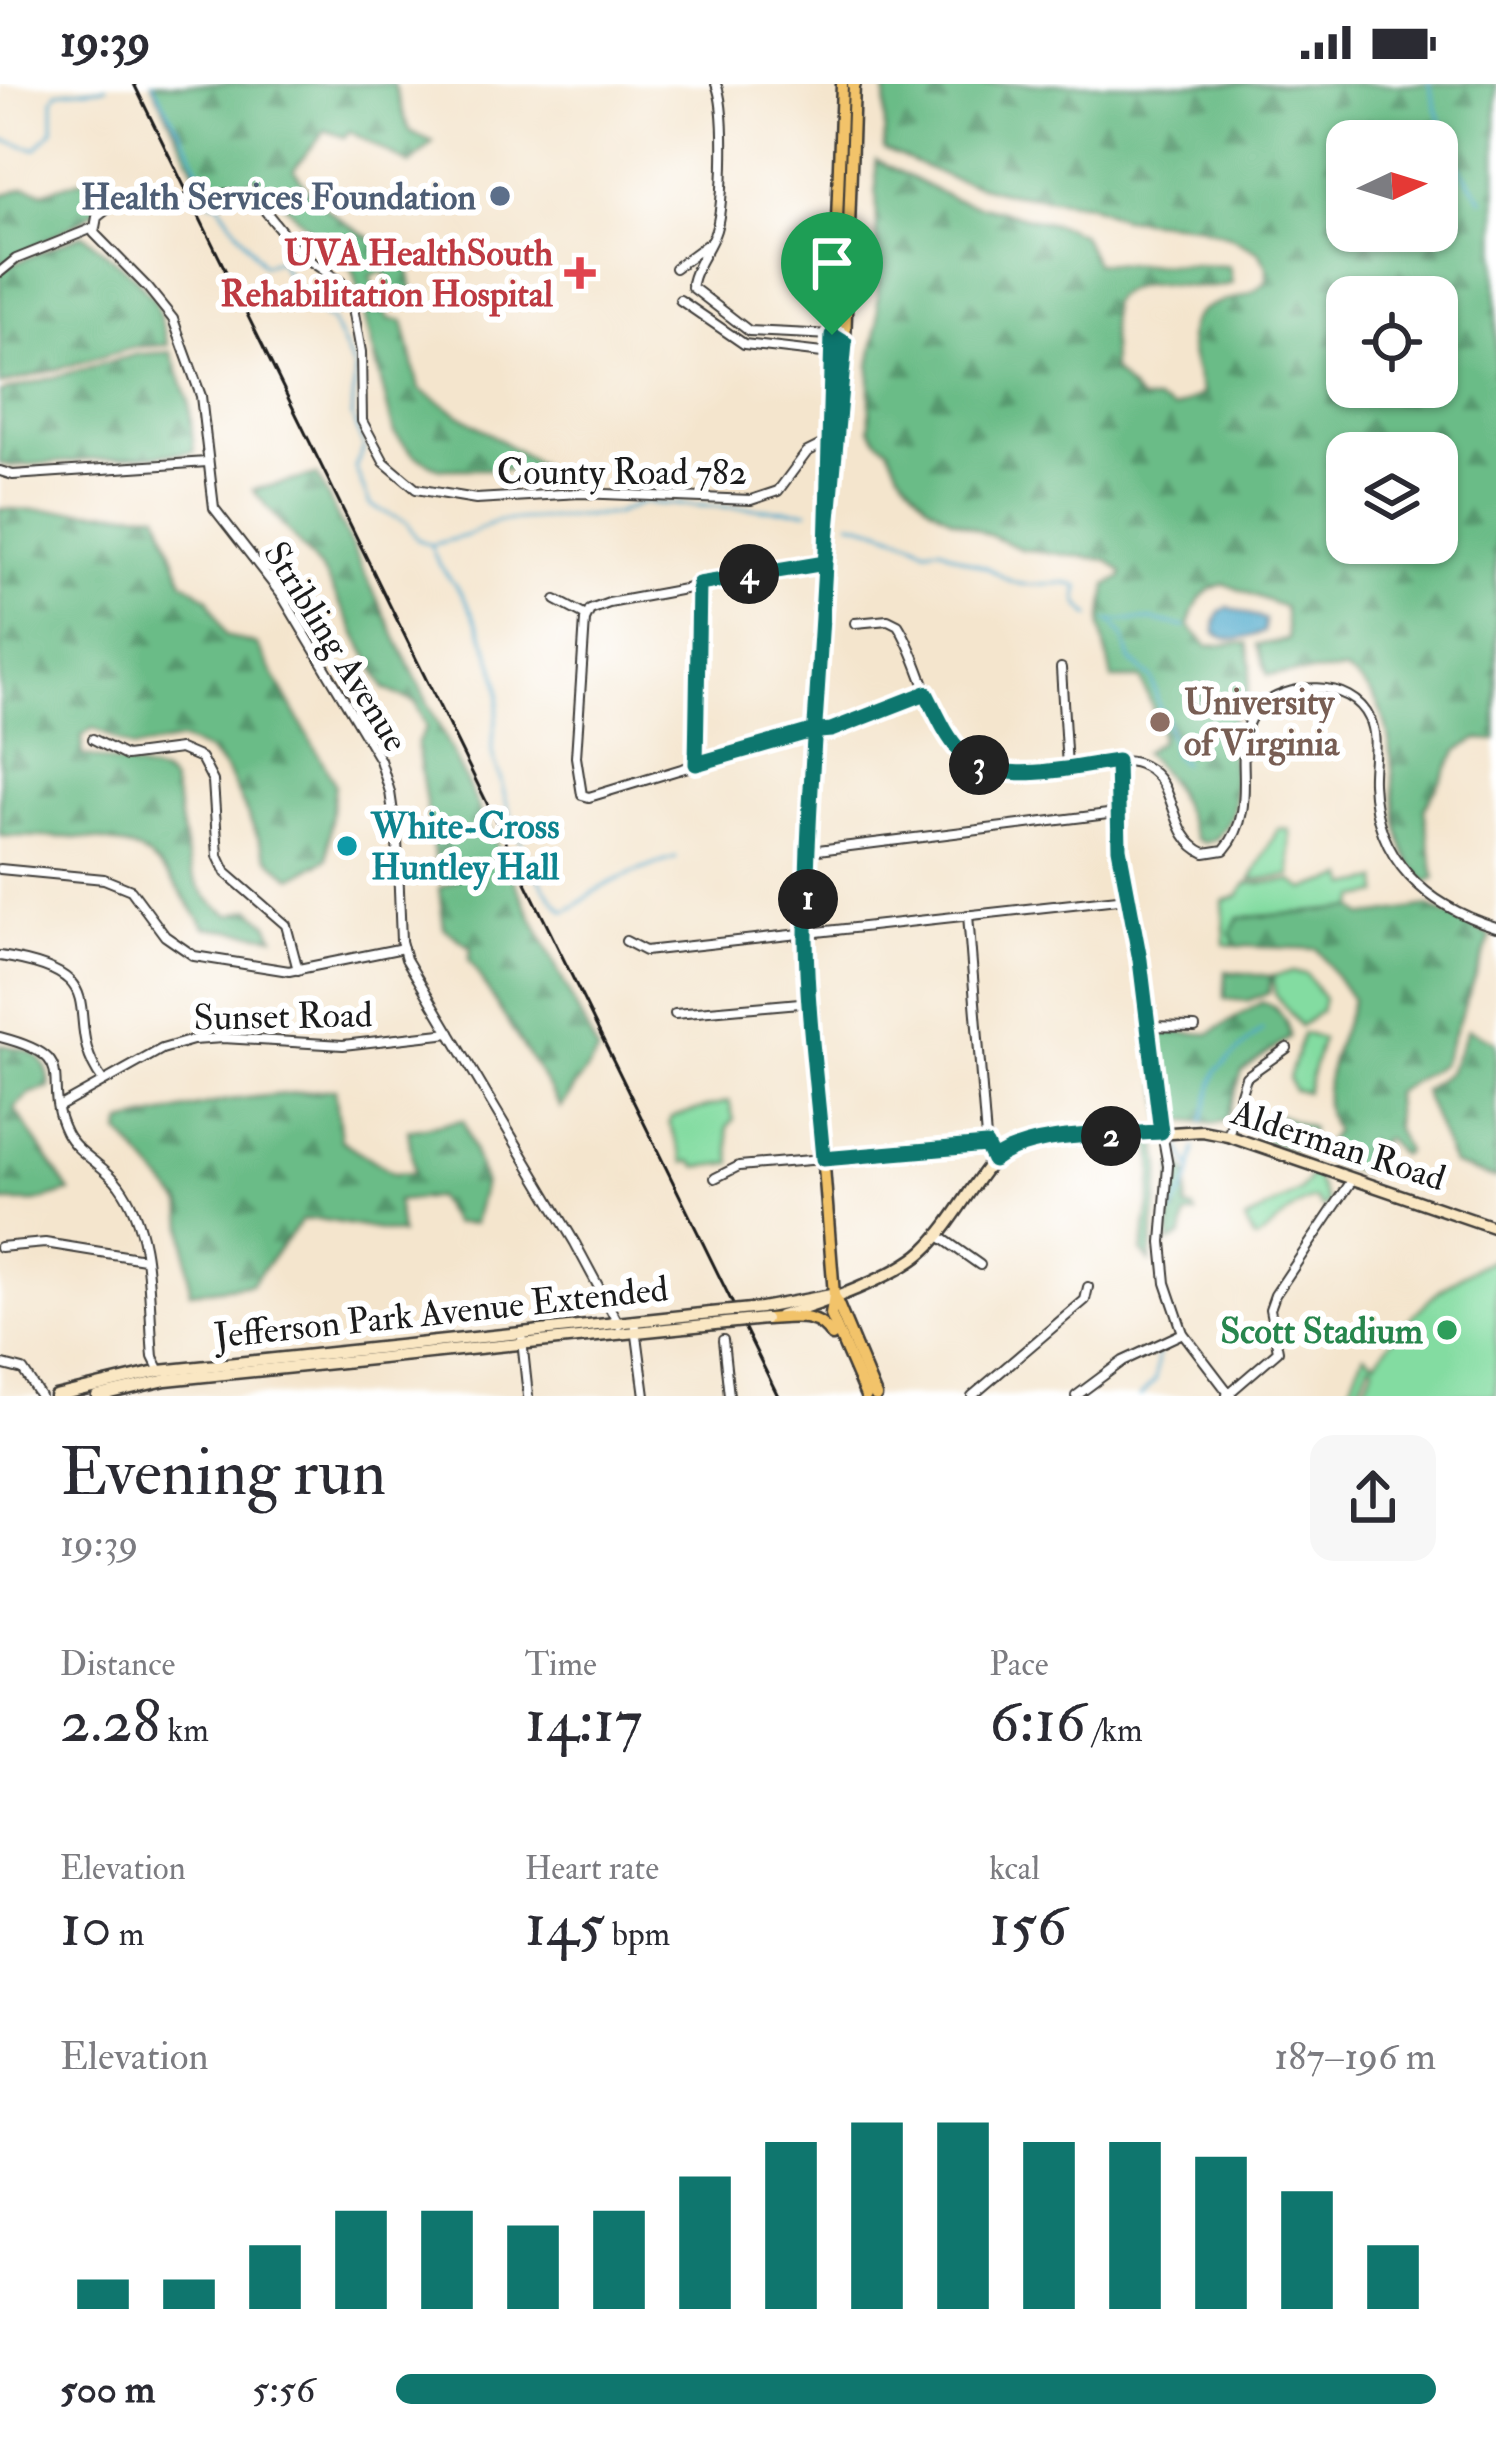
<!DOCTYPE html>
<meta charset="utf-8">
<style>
:root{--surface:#fff;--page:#f7f7f7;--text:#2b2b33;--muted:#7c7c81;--accent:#0f766e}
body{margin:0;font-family:"IM FELL Double Pica",serif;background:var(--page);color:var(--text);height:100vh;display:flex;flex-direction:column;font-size:45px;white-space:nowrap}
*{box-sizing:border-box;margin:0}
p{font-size:39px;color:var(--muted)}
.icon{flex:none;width:66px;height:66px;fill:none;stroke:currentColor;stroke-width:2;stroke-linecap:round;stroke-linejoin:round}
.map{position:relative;height:1312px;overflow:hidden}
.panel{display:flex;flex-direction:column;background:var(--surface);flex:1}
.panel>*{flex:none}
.needle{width:78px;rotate:86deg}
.buttons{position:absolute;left:1326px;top:36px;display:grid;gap:24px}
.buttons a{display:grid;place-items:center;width:132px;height:132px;border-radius:24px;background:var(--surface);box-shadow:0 3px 9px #0004;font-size:60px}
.pin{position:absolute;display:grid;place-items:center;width:102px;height:102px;color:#fff;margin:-123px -51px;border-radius:50% 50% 50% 0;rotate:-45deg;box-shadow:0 0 12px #0007}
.pin .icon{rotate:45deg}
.km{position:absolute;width:60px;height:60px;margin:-30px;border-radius:50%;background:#222;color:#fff;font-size:33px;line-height:60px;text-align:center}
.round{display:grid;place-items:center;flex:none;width:126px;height:126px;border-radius:24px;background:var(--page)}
.head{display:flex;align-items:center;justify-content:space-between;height:204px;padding:0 60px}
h1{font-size:66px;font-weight:600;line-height:90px}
.figures{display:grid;grid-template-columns:repeat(3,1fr);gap:18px;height:204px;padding:12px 60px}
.figures div{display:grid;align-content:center}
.figures b{font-size:60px;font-weight:600}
.figures small{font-size:33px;font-weight:400}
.figures p{font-size:33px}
.chart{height:336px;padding:24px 60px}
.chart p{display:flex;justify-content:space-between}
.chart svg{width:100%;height:216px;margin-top:12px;stroke:var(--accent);stroke-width:6}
ul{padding:0 60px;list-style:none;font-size:39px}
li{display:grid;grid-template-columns:192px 144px 1fr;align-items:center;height:90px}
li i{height:30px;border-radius:15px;background:var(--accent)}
.status{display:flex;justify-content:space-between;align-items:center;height:84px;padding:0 60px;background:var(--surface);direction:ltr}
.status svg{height:33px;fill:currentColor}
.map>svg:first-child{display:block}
</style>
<div class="status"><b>19:39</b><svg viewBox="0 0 49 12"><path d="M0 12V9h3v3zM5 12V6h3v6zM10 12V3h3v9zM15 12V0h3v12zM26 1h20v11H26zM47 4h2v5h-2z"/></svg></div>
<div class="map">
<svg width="1496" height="1312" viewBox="0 0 1496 1312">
<defs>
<pattern id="forest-firs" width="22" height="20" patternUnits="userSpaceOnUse" patternTransform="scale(3)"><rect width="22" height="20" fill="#6abc87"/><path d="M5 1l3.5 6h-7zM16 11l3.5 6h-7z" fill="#56986e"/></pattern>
</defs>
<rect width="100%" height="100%" fill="#fff"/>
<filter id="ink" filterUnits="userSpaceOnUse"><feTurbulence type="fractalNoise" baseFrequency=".00833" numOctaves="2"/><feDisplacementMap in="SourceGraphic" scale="24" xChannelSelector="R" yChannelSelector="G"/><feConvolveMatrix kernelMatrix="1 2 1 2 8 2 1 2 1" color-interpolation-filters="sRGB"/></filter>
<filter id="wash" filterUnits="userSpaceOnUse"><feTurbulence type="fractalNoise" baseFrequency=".004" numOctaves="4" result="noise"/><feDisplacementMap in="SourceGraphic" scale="48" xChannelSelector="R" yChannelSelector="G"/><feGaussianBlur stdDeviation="2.7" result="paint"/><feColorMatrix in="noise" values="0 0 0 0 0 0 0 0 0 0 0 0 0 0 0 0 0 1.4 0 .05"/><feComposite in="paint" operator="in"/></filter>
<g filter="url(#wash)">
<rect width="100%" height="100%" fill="#f4e5cd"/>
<g fill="#83dca1" stroke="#507c5e" stroke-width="3">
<polygon points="1278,745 1290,746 1291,792 1251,796"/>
<polygon points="1346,793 1349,802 1379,796 1380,810 1358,814 1354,824 1348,827 1239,834 1231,848 1237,862 1225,860 1223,817 1238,812 1246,800 1292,797 1305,805"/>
<polygon points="1291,888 1306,890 1324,915 1321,927 1300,942 1275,910 1273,892"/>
<polygon points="1303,949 1322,955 1306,1008 1293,1006 1289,994"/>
<polygon points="729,1017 734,1036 727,1043 732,1079 698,1083 691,1077 685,1079 669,1039 671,1033"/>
<path d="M1313,1088l15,30 -5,6 -8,-9c-26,5 -41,34 -60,41l-10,-19 55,-30z"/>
<path d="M1496,1174v138h-135l13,-30 -4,-3 -13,29 -9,-2 16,-36 12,7c32,-45 68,-82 120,-103z"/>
</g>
<g fill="url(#forest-firs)" stroke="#436c52" stroke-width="3" fill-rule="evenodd">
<path d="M152,0h242l15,47 24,11 -23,23 -61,-34 -5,6 -19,-7 -31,39c21,38 69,72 111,82l8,40 -21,-1 -7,-19 -15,5 19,43 14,2 16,68 127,80h-106l-27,-15 -19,-21 -41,-163 -98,-93 -11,8 -41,2z"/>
<path d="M886,0h610v656l-18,-1 -20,11 -34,59 11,69 -8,5c-5,-7 -14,-15 -18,-23 -30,-59 4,-152 -64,-189l-77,4 -11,-30 31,-5 -4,-33 -59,-23c-22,4 -31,20 -36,42l19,20 39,-3 4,23 -4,32c-31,22 -8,75 -13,109 -1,12 -11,23 -19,33l-11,3 -8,-4c-14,-33 -24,-63 -53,-86l17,-12v-14l-19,-48h-29l-11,-52 6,-42 15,-8v-5l-14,-12 -87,-11 -69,-30 -25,-16 -28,-33 -11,-23 -11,-8 -7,-11v-63l8,-44 -2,-161 78,39 110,28 18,8 13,28 134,3 3,17c-40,15 -92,-17 -122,20l2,67 29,31h16l17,8 28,-15c-10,-41 -32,-80 23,-93 19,-5 28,-6 42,-20v-15l-8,-14 -30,-16 -34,-11 -73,-7 -35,-14 -85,-12 -54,-15 -64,-28zM1347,57h90v90h-90zM1347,213h90v90h-90zM1347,369h90v90h-90z"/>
<polygon points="110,87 117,107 84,135 0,181 0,112 26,103 43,108"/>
<polygon points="83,150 134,192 155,217 168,261 136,263 0,301 0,190 8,182"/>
<polygon points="171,268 189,317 194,368 12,382 0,380 0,308 138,270"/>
<polygon points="317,391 598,969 561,1024 469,876 471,864 444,844 439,804 458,796 451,772 435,778 417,660 426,644 416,619 385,605 323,488 253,406"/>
<path d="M0,425l158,4 25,68 25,17 18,38 31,9 78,139 -8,75 -35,19 -24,-20 -41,-87 -19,-20 -28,-11 -47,9 -40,-21 -11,8 1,19 80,19 8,7c17,49 6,108 60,134l20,-6 17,15 6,12 -69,-9c-15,-21 -34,-53 -54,-68 -35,-27 -108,-21 -151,-23z"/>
<path d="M1428,822l63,30 -49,128 -48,29 2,36 10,22 -6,4 -14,-17 -6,4 4,9 -18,6 -3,17 -35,-12 -2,-19 9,-12c-25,-36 7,-93 17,-131l-35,-51 -80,-3 -6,-14 8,-14 115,-10 10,8z"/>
<polygon points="1225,887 1271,892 1269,909 1247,917 1225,915"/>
<path d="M1262,918c15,3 28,20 27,36l-47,33 -16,49 -10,4 -52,-5 -10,-83 6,-5 49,3z"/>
<polygon points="1468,945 1494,957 1496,963 1496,1095 1453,1080 1423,1007 1449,988"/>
<path d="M0,961c29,4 49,9 50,43l-19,5 -17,15 56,84 -34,10h-36z"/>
<polygon points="335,1005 341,1056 394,1090 414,1089 408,1046 463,1036 484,1098 474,1139 453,1140 436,1113 397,1117 401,1150 319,1135 302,1136 251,1200 190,1208 182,1120 120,1049 123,1039 227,1016"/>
<polygon points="1277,1030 1311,1044 1306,1068 1268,1058 1260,1051 1264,1037"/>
<path d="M1147,1054l10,2 4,27 -11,95 -8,-10c4,-30 19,-89 5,-114z"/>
<polygon points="1182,1082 1188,1091 1186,1124 1193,1125 1196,1130 1186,1132 1182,1152 1169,1159 1173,1084"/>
</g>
<path fill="#4da9cb" stroke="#346274" stroke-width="3" d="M1228,523l37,13 -1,12c-17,6 -34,13 -49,0 0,-13 2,-19 13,-25z"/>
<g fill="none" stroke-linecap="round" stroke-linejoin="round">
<g stroke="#4da9cb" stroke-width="3">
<polyline points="153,0 191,67 206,106"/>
<polyline points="1429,0 1452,73 1483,116"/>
<polyline points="0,55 36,65 53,46 53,15 57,8 107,3"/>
<polyline points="210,117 218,119 263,181 279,176 292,201 314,212 324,234 331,236 355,286 352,333 364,364 355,383 370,421 407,439 417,455 431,461 465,452 498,437 615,430 641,419 808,427"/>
<path d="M851,438c16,3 65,18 75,27l14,-2c16,10 28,15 45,20 13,5 20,14 35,17 19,3 43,-5 59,3 -4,15 0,20 12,29"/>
<path d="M431,461c5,23 28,40 38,62 9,17 19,39 25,58 12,37 1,48 -2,82 -1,14 7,22 9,34 8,39 35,106 64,130 14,-4 21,-15 34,-22 24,-14 51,-23 77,-31"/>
<polyline points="1107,537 1153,536 1185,543"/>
<polyline points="1110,537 1123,552 1130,576 1152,595 1159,623 1165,631 1174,672 1183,679"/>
<polyline points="1202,1038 1217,986 1262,946"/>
<polyline points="1180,1063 1190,1083"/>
<polyline points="1172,1130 1191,1092 1195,1064"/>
<polyline points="1140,1312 1156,1296 1158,1269"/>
</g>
</g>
</g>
<g filter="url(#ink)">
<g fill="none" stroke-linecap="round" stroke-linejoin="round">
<defs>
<g id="street">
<polyline points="199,112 233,109 258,118 300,170 341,198 352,218 361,268 362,337 384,378 416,405 476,415 580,409 751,416 778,407 807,368 827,358"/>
<polyline points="186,115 164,120 119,116 97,133 94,149 148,204 173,235 201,312 214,424 281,510 380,676 390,708 397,756 401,857 406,875 575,1159 619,1241"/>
<polyline points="675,184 709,159"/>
<polyline points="0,188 16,175 93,144"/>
<path d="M692,199c4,-20 18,-34 24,-53 8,-27 11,-121 0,-146"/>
<polyline points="680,216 744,260 831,270 845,259 832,251 749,247 692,203"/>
<polyline points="0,387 13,391 207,378"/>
<polyline points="825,479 609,519 590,526 585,536 576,673 582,711 589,713 751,664 831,646 926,609"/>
<polyline points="556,516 586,532"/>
<path d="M855,539l33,-3 10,5c24,38 29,89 61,124 35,38 94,20 140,15 14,-2 31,-6 45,2 36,18 23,70 61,87l19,-3c40,-45 2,-109 33,-140 28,-28 94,-33 113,9 9,19 2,43 3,64 3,77 52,122 123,144"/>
<polyline points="1061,584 1067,683"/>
<polyline points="93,655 126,672 180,665 201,674 213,697 218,772 226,789 286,841 298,886"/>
<polyline points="1117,677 1119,764 1136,852 1151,988 1168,1082 1162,1158 1166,1199 1183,1249 1231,1312"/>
<polyline points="696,680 699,500"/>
<polyline points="810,767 1116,729"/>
<polyline points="0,785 104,795 131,806 165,852 194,872 289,887 403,864"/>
<polyline points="968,831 986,1055 993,1076"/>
<polyline points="626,857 645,867 1127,814"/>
<path d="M0,872c124,19 56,61 103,125"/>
<polyline points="675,930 811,918"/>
<polyline points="1147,942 1195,943"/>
<path d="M0,953c85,22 39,41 66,95 11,22 39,33 53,53 35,47 29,116 34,172l7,14"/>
<polyline points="60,1022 162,965 193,956 223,954 343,961 450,949"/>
<polyline points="1228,1052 1246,993 1287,964"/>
<polyline points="715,1094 739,1082 986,1061"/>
<polyline points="939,1152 980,1181"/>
<polyline points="0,1163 45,1159 144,1175"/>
<polyline points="635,1236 645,1312"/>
<polyline points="522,1256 528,1312"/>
<polyline points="723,1256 729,1312"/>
<polyline points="0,1280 23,1286 40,1312"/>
<polyline points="1227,1311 1278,1267 1270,1225 1275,1211 1353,1095"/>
<polyline points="972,1312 1085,1216 1088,1203"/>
<polyline points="1076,1312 1123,1277 1183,1249"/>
</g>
<g id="secondary">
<polyline points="761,1224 831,1211"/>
<path d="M780,1232c37,-10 118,-40 145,-66 27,-26 44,-61 68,-90l12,-9 29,-9 168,-11 26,5 268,92"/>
<polyline points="55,1312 160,1287 711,1229"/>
<polyline points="97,1312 166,1296 715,1240"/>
</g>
<g id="primary">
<polyline points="854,0 845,259 825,479 806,851 834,1211 876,1312"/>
<polyline points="827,411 842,0"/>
<polyline points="834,1211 831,1231 866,1312"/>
<path d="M765,1235c26,-1 52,-8 67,17"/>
</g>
<polyline id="highway" points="854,1 854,0"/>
</defs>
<use href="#street" stroke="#3c3a37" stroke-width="12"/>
<use href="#secondary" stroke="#3c3a37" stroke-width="15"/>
<use href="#primary" stroke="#3c3a37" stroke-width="15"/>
<use href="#highway" stroke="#3c3a37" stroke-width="16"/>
<use href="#street" stroke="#fff" stroke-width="8"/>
<use href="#secondary" stroke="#fae7c3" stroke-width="10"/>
<use href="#primary" stroke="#f2c36a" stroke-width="10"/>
<use href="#highway" stroke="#f2c36a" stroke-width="12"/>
<polyline stroke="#1c1c1c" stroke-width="3" points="134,0 778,1312"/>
<defs>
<g id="secondary-bridge">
<polyline points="711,1229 761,1224"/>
<polyline points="715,1240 765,1235"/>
</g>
</defs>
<use href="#secondary-bridge" stroke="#3c3a37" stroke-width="15" stroke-linecap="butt"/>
<use href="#secondary-bridge" stroke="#fae7c3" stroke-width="10"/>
</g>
</g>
<g fill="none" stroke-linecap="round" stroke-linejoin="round" filter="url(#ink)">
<defs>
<path id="route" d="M832,251l-6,217 -1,11c-6,125 -19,251 -19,376 1,73 11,147 17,220l163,-14 7,15c37,-29 121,-25 168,-28l-21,-172 -21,-112 -2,-87c-49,6 -119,28 -157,-10 -15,-16 -24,-39 -34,-58l-95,37 -23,2 -112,32 3,-180 126,-21 20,-220 -13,-8"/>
</defs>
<use href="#route" stroke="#fff" stroke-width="24"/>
<use href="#route" stroke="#0f766e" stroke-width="15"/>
</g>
<circle fill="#5c6f8a" stroke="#fff" stroke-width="4.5" cx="500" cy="112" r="12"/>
<path fill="#e0444e" stroke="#fff" stroke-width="4.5" d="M574 171h12v12h12v12h-12v12h-12v-12h-12v-12h12z"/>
<circle fill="#8d6e63" stroke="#fff" stroke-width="4.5" cx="1160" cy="638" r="12"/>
<circle fill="#0f9aa8" stroke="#fff" stroke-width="4.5" cx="347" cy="762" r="12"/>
<circle fill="#2e9e5b" stroke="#fff" stroke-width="4.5" cx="1447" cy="1246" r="12"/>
<g text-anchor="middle" stroke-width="12" stroke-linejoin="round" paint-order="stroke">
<g font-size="36" font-weight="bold" fill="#4e5e75" stroke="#fff" text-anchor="end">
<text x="476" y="125">Health Services Foundation</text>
</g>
<g font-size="36" font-weight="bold" fill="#be3a42" stroke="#fff" text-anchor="end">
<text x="553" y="181">UVA HealthSouth<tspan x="553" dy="41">Rehabilitation Hospital</tspan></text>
</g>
<g font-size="36" fill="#1c1c1c" stroke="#fff">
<text x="622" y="400">County Road 782</text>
<text transform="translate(337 562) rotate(58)" y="13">Stribling Avenue</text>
<text transform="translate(283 931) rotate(-1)" y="13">Sunset Road</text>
<text transform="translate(1339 1060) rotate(18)" y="13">Alderman Road</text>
<text transform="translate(441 1227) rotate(-6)" y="13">Jefferson Park Avenue Extended</text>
</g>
<g font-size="36" font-weight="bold" fill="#785e54" stroke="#fff" text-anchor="start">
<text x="1184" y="630">University<tspan x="1184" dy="41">of Virginia</tspan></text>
</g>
<g font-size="36" font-weight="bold" fill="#0d838f" stroke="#fff" text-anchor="start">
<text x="371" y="754">White-Cross<tspan x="371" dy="41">Huntley Hall</tspan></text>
</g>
<g font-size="36" font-weight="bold" fill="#27864d" stroke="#fff" text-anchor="end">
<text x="1423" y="1259">Scott Stadium</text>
</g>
</g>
</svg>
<div class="buttons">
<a><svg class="needle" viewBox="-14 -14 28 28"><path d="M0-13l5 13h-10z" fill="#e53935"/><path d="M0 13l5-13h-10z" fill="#7c7c81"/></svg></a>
<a><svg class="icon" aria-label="locate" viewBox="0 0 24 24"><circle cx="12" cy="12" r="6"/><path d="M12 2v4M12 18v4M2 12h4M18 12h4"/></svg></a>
<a><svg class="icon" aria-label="layers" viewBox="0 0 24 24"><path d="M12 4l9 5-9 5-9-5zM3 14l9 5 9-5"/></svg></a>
</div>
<div class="pin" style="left:832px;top:251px;background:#1e9e55"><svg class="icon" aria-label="arrive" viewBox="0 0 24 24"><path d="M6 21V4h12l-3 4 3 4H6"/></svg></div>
<b class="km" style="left:808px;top:815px">1</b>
<b class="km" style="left:1111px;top:1052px">2</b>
<b class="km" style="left:979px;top:681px">3</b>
<b class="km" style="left:749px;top:490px">4</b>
</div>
<section class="panel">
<div class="head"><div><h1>Evening run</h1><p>19:39</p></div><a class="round"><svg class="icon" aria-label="share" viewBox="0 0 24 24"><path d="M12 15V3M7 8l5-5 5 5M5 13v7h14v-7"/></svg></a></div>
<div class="figures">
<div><p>Distance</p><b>2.28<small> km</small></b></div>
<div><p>Time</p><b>14:17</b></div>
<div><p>Pace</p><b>6:16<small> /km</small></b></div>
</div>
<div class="figures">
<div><p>Elevation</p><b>10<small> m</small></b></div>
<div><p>Heart rate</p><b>145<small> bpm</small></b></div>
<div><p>kcal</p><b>156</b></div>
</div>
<div class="chart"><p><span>Elevation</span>187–196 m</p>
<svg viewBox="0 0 160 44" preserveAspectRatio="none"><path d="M5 44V38M15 44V38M25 44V31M35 44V24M45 44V24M55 44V27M65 44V24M75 44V17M85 44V10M95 44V6M105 44V6M115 44V10M125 44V10M135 44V13M145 44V20M155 44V31"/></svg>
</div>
<ul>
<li><b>500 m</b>5:56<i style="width:100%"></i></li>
</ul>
</section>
